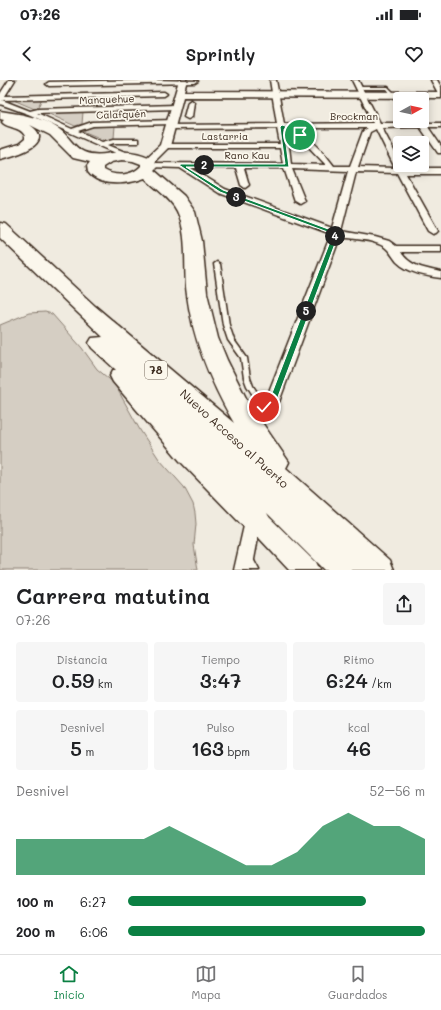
<!DOCTYPE html>
<html lang="es">
<meta charset="utf-8">
<style>
:root{--surface:#fff;--page:#f6f6f6;--text:#202124;--muted:#757577;--line:#e0e0e0;--accent:#0b8043}
body{margin:0;font-family:Mali,sans-serif;background:var(--page);color:var(--text);height:100vh;display:flex;flex-direction:column;font-size:15px;white-space:nowrap}
*{box-sizing:border-box;margin:0}
p{font-size:13px;color:var(--muted)}
.icon{flex:none;width:22px;height:22px;fill:none;stroke:currentColor;stroke-width:2;stroke-linecap:round;stroke-linejoin:round}
.map{position:relative;height:490px;overflow:hidden}
.side{display:flex;flex-direction:column;background:var(--surface);flex:1}
.side>*{flex:none}
.needle{width:26px;rotate:82deg}
.controls{position:absolute;left:393px;top:12px;display:grid;gap:8px}
.controls a{display:grid;place-items:center;width:36px;height:36px;border-radius:4px;background:var(--surface);box-shadow:0 2px 10px #0003;font-size:20px}
.pin{position:absolute;display:grid;place-items:center;width:34px;height:34px;color:#fff;margin:-17px;border:2px solid #fff;border-radius:50%;box-shadow:0 1px 4px #0007}
.km{position:absolute;width:20px;height:20px;margin:-10px;border-radius:50%;background:#222;color:#fff;font-size:11px;line-height:20px;text-align:center}
.round{display:grid;place-items:center;flex:none;width:42px;height:42px;border-radius:4px;background:var(--page)}
.overview{display:flex;align-items:center;justify-content:space-between;height:68px;padding:0 16px}
h1{font-size:22px;font-weight:600;line-height:30px}
.stats{display:grid;grid-template-columns:repeat(3,1fr);gap:6px;height:68px;padding:4px 16px}
.stats div{display:grid;align-content:center;border-radius:4px;background:var(--page);text-align:center}
.stats b{font-size:20px;font-weight:600}
.stats small{font-size:11px;font-weight:400}
.stats p{font-size:11px}
.chart{height:112px;padding:8px 16px}
.chart p{display:flex;justify-content:space-between}
.chart svg{width:100%;height:72px;margin-top:4px;fill:var(--accent);opacity:.7}
ul{padding:0 16px;list-style:none;font-size:13px}
li{display:grid;grid-template-columns:64px 48px 1fr;align-items:center;height:30px}
li i{height:10px;border-radius:5px;background:var(--accent)}
.status{display:flex;justify-content:space-between;align-items:center;height:28px;padding:0 20px;background:var(--surface);direction:ltr}
.status svg{height:11px;fill:currentColor}
header{display:flex;justify-content:space-between;align-items:center;height:52px;padding:0 16px;background:var(--surface);font-size:18px;font-weight:600}
.tabs{display:flex;justify-content:space-around;align-items:center;height:56px;border-top:1px solid var(--line);background:var(--surface);font-size:11px;color:var(--muted)}
.tabs a{display:grid;justify-items:center;gap:2px}
.tabs .selected{color:var(--accent)}
.map>svg:first-child{display:block}
</style>
<div class="status"><b>07:26</b><svg viewBox="0 0 49 12"><path d="M0 12V9h3v3zM5 12V6h3v6zM10 12V3h3v9zM15 12V0h3v12zM26 1h20v11H26zM47 4h2v5h-2z"/></svg></div>
<header><svg class="icon" aria-label="back" viewBox="0 0 24 24"><path d="M15 5l-7 7 7 7"/></svg>Sprintly<svg class="icon" aria-label="heart" viewBox="0 0 24 24"><path d="M12 20l-8-8c-3-5 5-10 8-4 3-6 11-1 8 4z"/></svg></header>
<div class="map">
<svg width="441" height="490" viewBox="0 0 441 490">
<rect width="100%" height="100%" fill="#f0ebe0"/>
<filter id="ink" filterUnits="userSpaceOnUse"><feTurbulence type="fractalNoise" baseFrequency=".025" numOctaves="2"/><feDisplacementMap in="SourceGraphic" scale="8" xChannelSelector="R" yChannelSelector="G"/><feConvolveMatrix kernelMatrix="1 2 1 2 8 2 1 2 1" color-interpolation-filters="sRGB"/></filter>
<g filter="url(#ink)">
<g fill="#d5cec3" stroke="#887c70">
<polygon points="42,18 37,30 11,19"/>
<polygon points="83,32 82,44 75,46 47,33"/>
<polygon points="115,46 114,58 107,61 80,50 90,47"/>
<polygon points="45,232 52,234 82,268 97,289 114,303 140,350 159,379 184,407 193,424 195,433 196,444 194,465 198,490 0,490 0,245 29,233"/>
</g>
<g fill="none" stroke-linecap="round" stroke-linejoin="round">
<defs>
<g id="lane">
<polygon points="359,7 388,7 395,14 392,15 387,9 358,9 357,8"/>
<polygon points="217,182 220,184 229,245 234,260 247,278 250,298 253,306 267,327 266,329 262,329 247,306 244,298 241,278 228,260 223,245 214,184"/>
<polygon points="249,476 252,477 259,490 250,490 245,480 246,477"/>
</g>
<g id="street">
<polygon points="9,0 15,0 5,16 164,12 167,14 164,16 2,20 30,31 38,29 176,25 179,27 176,29 37,33 72,49 92,42 175,40 175,44 172,44 93,46 78,51 102,62 114,59 138,59 138,63 114,63 108,65 130,74 131,76 127,78 28,34 0,24 0,14"/>
<polygon points="153,0 198,1 195,3 49,6 46,4 49,2"/>
<path d="M270,0h6l8,44 89,-1 -21,-43h6l22,43h61v4h-13l13,19v7h-3l-18,-26 -38,1 21,40h38v6h-35l32,57 -2,2 -3,1 -5,-3 -31,-58 -41,-1 -15,59 34,6 14,4 7,5h45v6h-40c8,14 25,17 40,20v6c-15,-2 -33,-5 -44,-16 -5,-6 -7,-12 -14,-16 -12,-7 -30,-7 -43,-9l-61,165 -2,3 -13,7 -5,-2 -2,-3 2,-3 7,-5 65,-165 -112,-41 -39,-25 -31,-1 -4,-2 4,-2 134,1 -3,-16h-115l-4,-2 4,-2h115l-3,-16 -106,1 -4,-2 4,-2 106,-1zM292,48h76l-5,3 -13,35h-16c-11,-15 -24,-30 -42,-38zM376,49l19,39 -37,-1 12,-35zM285,51l18,10 23,24 -35,-1 -2,-18zM191,88h45l5,17 4,3 4,-3 -5,-17h40l11,33 5,3 5,-3 -13,-32 56,2 -16,57 -107,-39z"/>
<polygon points="431,0 437,0 441,7 441,15 438,13"/>
<polygon points="191,20 194,22 192,37 188,39 184,37 188,22"/>
<polygon points="254,430 260,432 262,437 252,490 234,490 246,437 248,432"/>
</g>
<g id="secondary">
<polygon points="179,0 187,0 184,11 441,12 441,18 183,17 170,66 152,84 144,84 142,82 144,80 160,65"/>
<polygon points="254,427 262,430 315,482 319,490 289,490 246,444 242,437 246,430"/>
</g>
<path id="highway" d="M0,31c20,3 42,6 59,18 9,6 15,19 25,23 12,5 24,1 36,0 12,-1 22,2 33,7l4,8 -3,3 30,26 11,16 7,29 5,52 11,45 9,22 21,42 41,60 -3,6 104,92 4,10h-70l-57,-57 2,4 -4,9 -11,4 -11,-4 -63,-65 -67,-79 -3,-6 3,-6h3l-24,-22 -3,-5 3,-5 11,-1 -103,-99v-15l6,1 89,82 139,117c-23,-40 -41,-82 -47,-128 -4,-27 2,-59 -10,-84 -7,-14 -22,-22 -32,-33 -16,6 -45,10 -57,-6l-1,-6 3,-4 -17,-4 -23,-23 -20,-10c28,19 -16,31 -30,34v-9l19,-6 6,-5v-3c-5,-10 -17,-7 -23,-14l2,-2 -4,-1zM122,80l11,1 8,3v2c-9,10 -26,11 -38,4v-3l8,-5z"/>
</defs>
<use href="#lane" stroke="#3b2a1e" stroke-width="3"/>
<use href="#street" stroke="#3b2a1e" stroke-width="3"/>
<use href="#secondary" stroke="#3b2a1e" stroke-width="3"/>
<use href="#highway" stroke="#3b2a1e" stroke-width="3"/>
<use href="#lane" fill="#fbf7ec" fill-rule="evenodd"/>
<use href="#street" fill="#fbf7ec" fill-rule="evenodd"/>
<use href="#secondary" fill="#fbf7ec" fill-rule="evenodd"/>
<use href="#highway" fill="#fbf7ec" fill-rule="evenodd"/>
</g>
</g>
<polygon fill="#0b8043" stroke="#fff" points="282,45 296,50 302,55 299,56 293,52 284,49 289,87 186,87 223,110 339,153 276,322 264,330 261,327 269,321 333,154 220,112 179,85 181,84 285,84 280,47"/>
<g text-anchor="middle" stroke-width="3.5" stroke-linejoin="round" paint-order="stroke">
<g font-size="10" fill="#3b2a1e" stroke="#fbf7ec">
<text transform="translate(107 19) rotate(-2)" y="4">Manquehue</text>
<text transform="translate(121 34) rotate(-2)" y="4">Calafquén</text>
<text x="354" y="40">Brockman</text>
<text x="225" y="60">Lastarria</text>
<text x="247" y="79">Rano Kau</text>
</g>
<rect fill="#fbf7ec" stroke="#75685c" stroke-width="1" x="145" y="281" width="22" height="18" rx="3"/>
<g font-size="11" font-weight="bold" fill="#3b2a1e">
<text x="156" y="294">78</text>
</g>
<g font-size="12" fill="#3b2a1e" stroke="#fbf7ec">
<text transform="translate(234 359) rotate(42)" y="4">Nuevo Acceso al Puerto</text>
</g>
</g>
</svg>
<div class="controls">
<a><svg class="needle" viewBox="-14 -14 28 28"><path d="M0-13l5 13h-10z" fill="#e53935"/><path d="M0 13l5-13h-10z" fill="#757577"/></svg></a>
<a><svg class="icon" aria-label="layers" viewBox="0 0 24 24"><path d="M12 4l9 5-9 5-9-5zM3 14l9 5 9-5"/></svg></a>
</div>
<div class="pin" style="left:300px;top:55px;background:#1e9e55"><svg class="icon" aria-label="arrive" viewBox="0 0 24 24"><path d="M6 21V4h12l-3 4 3 4H6"/></svg></div>
<div class="pin" style="left:264px;top:327px;background:#d93025"><svg class="icon" aria-label="check" viewBox="0 0 24 24"><path d="M5 12l5 5 9-10"/></svg></div>
<b class="km" style="left:204px;top:85px">2</b>
<b class="km" style="left:236px;top:117px">3</b>
<b class="km" style="left:335px;top:156px">4</b>
<b class="km" style="left:306px;top:231px">5</b>
</div>
<section class="side">
<div class="overview"><div><h1>Carrera matutina</h1><p>07:26</p></div><a class="round"><svg class="icon" aria-label="share" viewBox="0 0 24 24"><path d="M12 15V3M7 8l5-5 5 5M5 13v7h14v-7"/></svg></a></div>
<div class="stats">
<div><p>Distancia</p><b>0.59<small> km</small></b></div>
<div><p>Tiempo</p><b>3:47</b></div>
<div><p>Ritmo</p><b>6:24<small> /km</small></b></div>
</div>
<div class="stats">
<div><p>Desnivel</p><b>5<small> m</small></b></div>
<div><p>Pulso</p><b>163<small> bpm</small></b></div>
<div><p>kcal</p><b>46</b></div>
</div>
<div class="chart"><p><span>Desnivel</span>52–56 m</p>
<svg viewBox="0 0 160 44" preserveAspectRatio="none"><path d="M0 44V22L10 22L20 22L30 22L40 22L50 22L60 14L70 22L80 30L90 38L100 38L110 30L120 14L130 6L140 14L150 14L160 22V44z"/></svg>
</div>
<ul>
<li><b>100 m</b>6:27<i style="width:80%"></i></li>
<li><b>200 m</b>6:06<i style="width:100%"></i></li>
</ul>
</section>
<nav class="tabs">
<a class="selected"><svg class="icon" aria-label="home" viewBox="0 0 24 24"><path d="M3 11l9-7 9 7M6 9v11h12V9"/></svg>Inicio</a>
<a><svg class="icon" aria-label="map" viewBox="0 0 24 24"><path d="M3 6l6-2 6 2 6-2v14l-6 2-6-2-6 2zM9 4v14M15 6v14"/></svg>Mapa</a>
<a><svg class="icon" aria-label="saved" viewBox="0 0 24 24"><path d="M7 4h10v16l-5-4-5 4z"/></svg>Guardados</a>
</nav>
